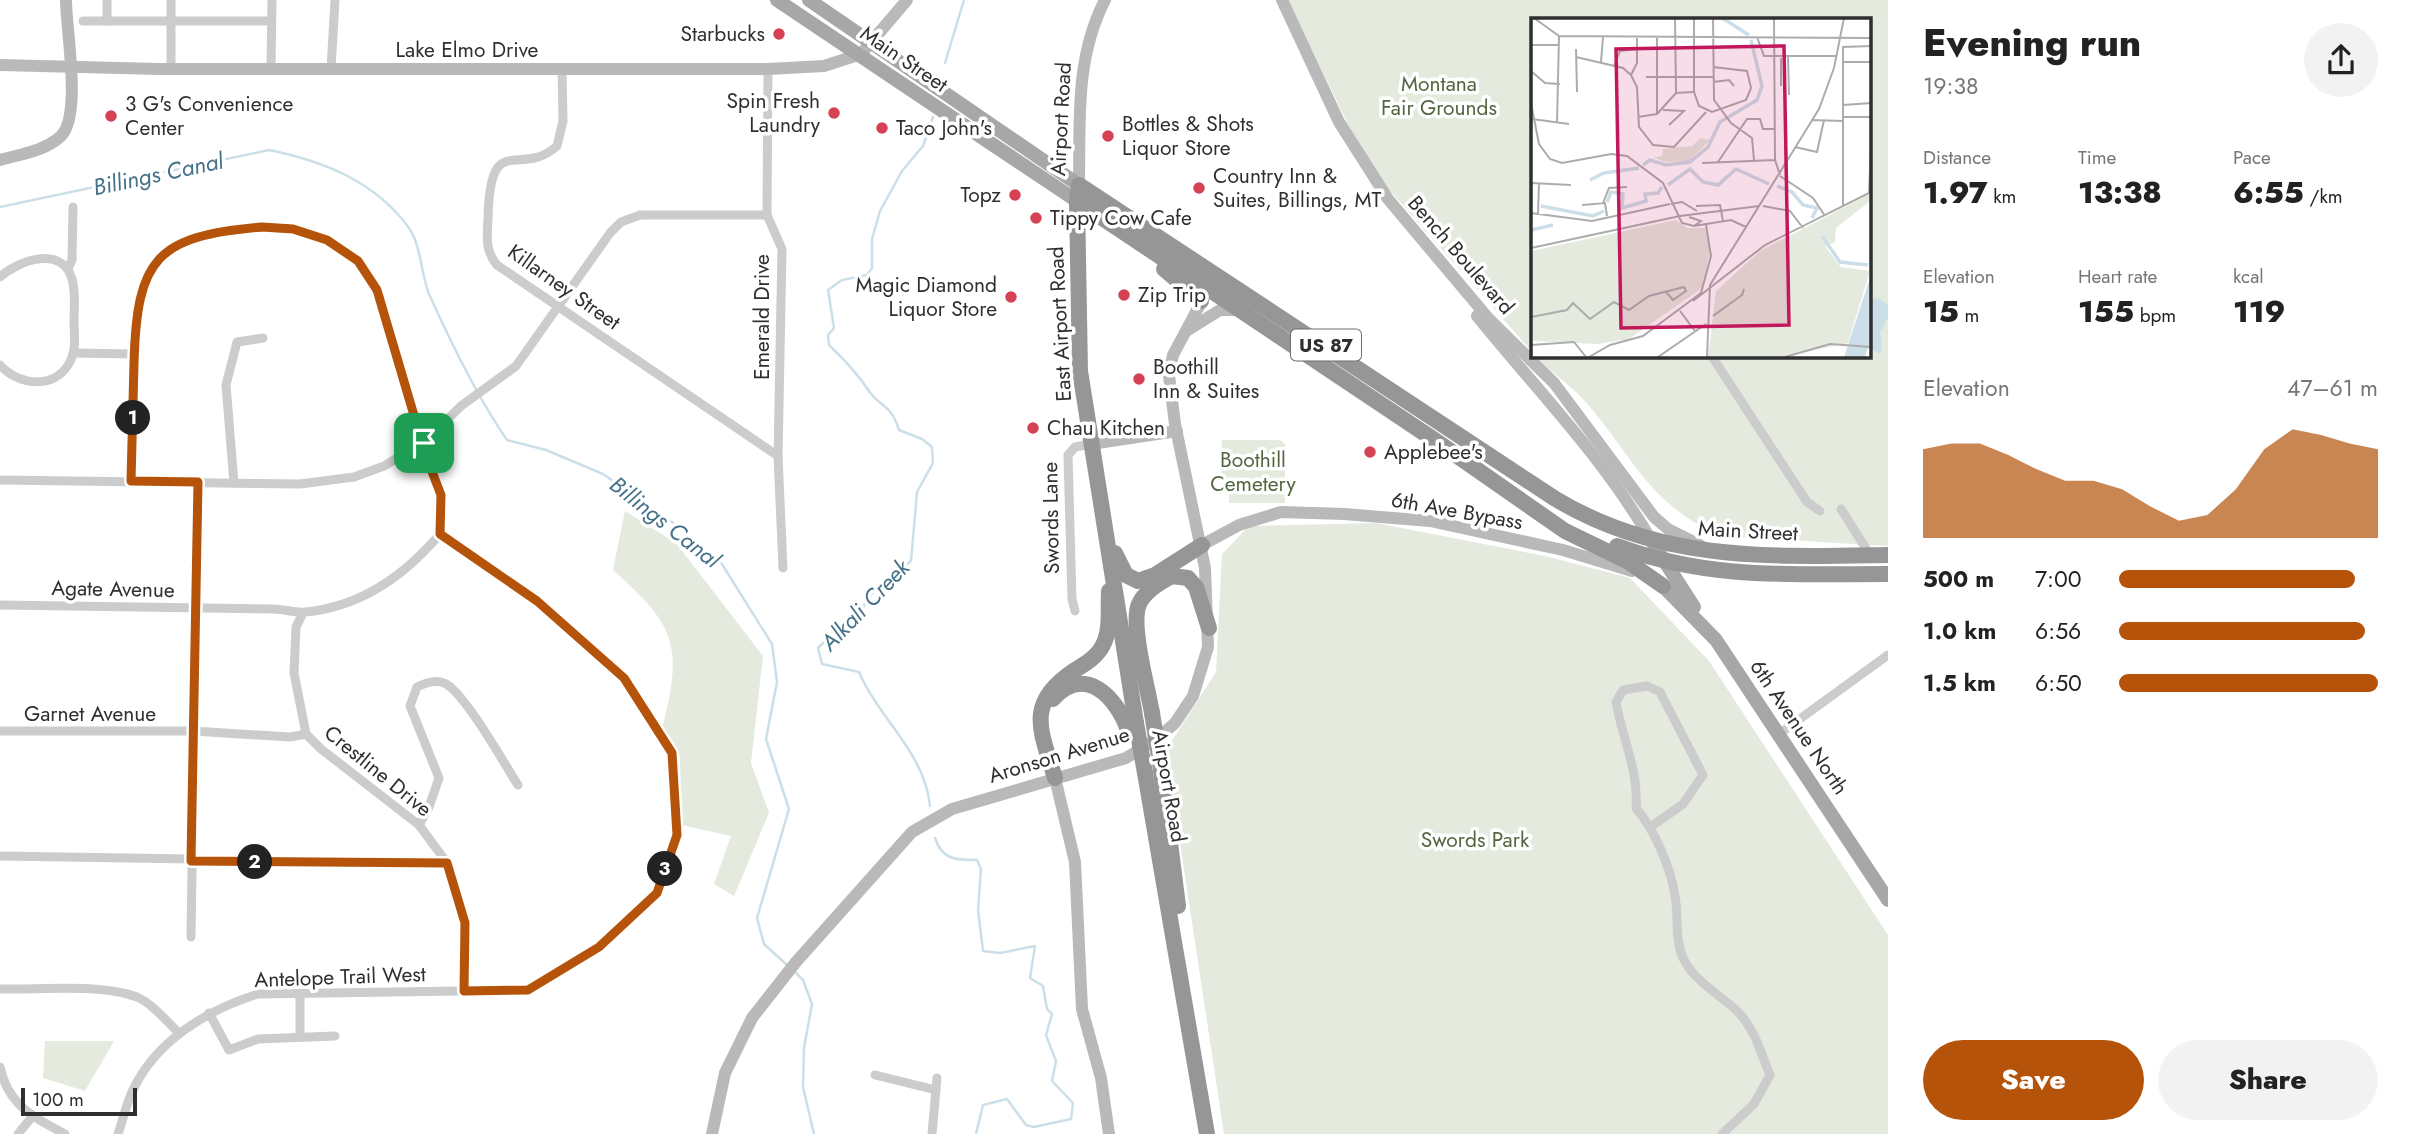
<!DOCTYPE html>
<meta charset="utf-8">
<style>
:root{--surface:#fff;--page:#f2f2f2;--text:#222;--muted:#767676;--accent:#b45309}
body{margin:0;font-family:Jost,sans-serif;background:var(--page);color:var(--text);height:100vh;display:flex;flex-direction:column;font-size:26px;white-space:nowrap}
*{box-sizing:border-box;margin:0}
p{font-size:23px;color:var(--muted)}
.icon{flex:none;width:38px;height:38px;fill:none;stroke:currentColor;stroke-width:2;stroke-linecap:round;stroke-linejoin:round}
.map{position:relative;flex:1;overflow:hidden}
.panel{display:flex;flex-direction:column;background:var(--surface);width:525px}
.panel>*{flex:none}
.scale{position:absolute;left:21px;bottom:18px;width:116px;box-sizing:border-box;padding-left:7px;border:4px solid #2f2f2f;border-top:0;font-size:19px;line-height:24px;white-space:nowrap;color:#2f2f2f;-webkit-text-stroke:5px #fff;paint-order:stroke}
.pin{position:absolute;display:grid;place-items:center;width:60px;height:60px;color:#fff;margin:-30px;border-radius:14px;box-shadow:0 4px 10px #0006}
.km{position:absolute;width:35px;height:35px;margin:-18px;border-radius:50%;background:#222;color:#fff;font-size:19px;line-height:35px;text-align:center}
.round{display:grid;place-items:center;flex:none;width:74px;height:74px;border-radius:37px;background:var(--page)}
.headline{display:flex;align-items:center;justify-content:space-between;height:119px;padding:0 35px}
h1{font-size:38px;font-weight:800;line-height:52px}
.figures{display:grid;grid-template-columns:repeat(3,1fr);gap:10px;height:119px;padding:7px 35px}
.figures div{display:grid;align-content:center}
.figures b{font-size:30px;font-weight:800}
.figures small{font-size:19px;font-weight:400}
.figures p{font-size:19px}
.chart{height:196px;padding:14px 35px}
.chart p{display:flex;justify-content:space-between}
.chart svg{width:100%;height:126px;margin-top:7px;fill:var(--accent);opacity:.7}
.primary-button{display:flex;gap:14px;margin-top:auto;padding:14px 35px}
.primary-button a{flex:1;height:80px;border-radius:42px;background:var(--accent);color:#fff;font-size:28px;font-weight:800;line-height:80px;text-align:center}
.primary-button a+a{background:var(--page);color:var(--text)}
ul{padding:0 35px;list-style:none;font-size:23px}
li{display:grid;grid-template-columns:112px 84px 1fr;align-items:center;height:52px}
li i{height:18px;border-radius:9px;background:var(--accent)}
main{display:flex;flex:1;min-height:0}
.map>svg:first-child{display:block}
</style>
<main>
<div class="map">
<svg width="1888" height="1134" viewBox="0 0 1888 1134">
<rect width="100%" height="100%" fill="#fff"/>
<g fill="#e5eade">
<path d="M1288,0h600v546l-168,-10c-78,-36 -88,-85 -141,-141 -14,-14 -31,-25 -44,-40h334v-336h-336v334l-149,-169 -27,-41z"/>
<polygon points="1222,440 1280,440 1285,444 1285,503 1229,503 1229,493 1221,493"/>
<path d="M625,511l51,32 87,113 -12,107 18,50 -35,83 -20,-12 17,-48 -50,-11 -1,-69 -18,-27c21,-83 15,-102 -49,-159z"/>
<polygon points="1376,523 1545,556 1630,578 1709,661 1888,935 1888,1134 1224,1134 1166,750 1216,672 1222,554 1249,526"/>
<polygon points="45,1041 114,1041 85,1091 43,1078"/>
</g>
<polygon fill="#ccdfe8" points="1878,298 1888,305 1888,318 1880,332 1882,349 1879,354 1869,347 1869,299"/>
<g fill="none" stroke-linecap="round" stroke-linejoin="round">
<g stroke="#ccdfe8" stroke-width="2.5">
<polyline points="945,63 964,0"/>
<path d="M0,207l269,-57c54,11 106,31 140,78 12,17 12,46 20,66 22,49 47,101 78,146l39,10 57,24 73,51 44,36 52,83 5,38 -11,57 23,70 -32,109 7,26 24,22"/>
<path d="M930,806c-5,-53 -51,-87 -71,-134l-37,-8 -4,-16 11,-11 18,-5 25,-39 39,-32 6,-69 16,-29 -1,-16 -10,-8 -23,-9c-8,-26 -18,-22 -30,-39 -12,-18 -24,-31 -40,-46l-1,-10 6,-7 -6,-38 14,-10 25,-5 5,-7v-29l8,-28 22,-40 21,-25 10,-29"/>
<path d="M935,838c7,22 21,22 42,22l4,9 -3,41 5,41 17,2 35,-7 -5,32 13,8 4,23 5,5 -6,21 10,26 -4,20 21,22 -2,16 -37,8 -8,-2 -19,-26 -24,6 -7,29"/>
<polyline points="793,970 803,980 812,1004 804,1048 803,1087 814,1134"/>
</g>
<g stroke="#ccc" stroke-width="9">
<polyline points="83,21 271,21"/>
<polyline points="107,21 107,0"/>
<polyline points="171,69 171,0"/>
<polyline points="271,69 272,0"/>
<polyline points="331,69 335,0"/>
<path d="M562,69l1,52 -6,25c-38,34 -67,-19 -69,73 -1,18 -3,32 9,46l281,191"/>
<polyline points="768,69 767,215 782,249 778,456 783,568"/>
<polyline points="68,269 72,260 73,207"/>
<path d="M0,277c19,-17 62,-32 72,2 4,13 2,29 2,43 0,10 2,23 -1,32 -11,36 -52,34 -73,11"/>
<polyline points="73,353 134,354"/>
<polyline points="1711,355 1807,502 1820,511"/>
<polyline points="0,480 300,484 354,477 384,466 423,443 461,406 516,366 610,233 621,222 640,215 767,215"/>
<polyline points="234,483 226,385 237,342 263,338"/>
<polyline points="1841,509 1870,555"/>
<path d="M0,605l273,4c10,0 22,4 32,3 56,-5 101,-38 135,-78l1,-39 -15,-39 -49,-166 -19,-29 -14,-11 -17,-10 -34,-11 -31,-2 -60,7 -20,8 -30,26 -9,16 -8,35 -4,162"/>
<polyline points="1075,611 1072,599 1068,455 1075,447 1091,444"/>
<polyline points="303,613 296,627 294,673 306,734 321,749 419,825 447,863 465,923 464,991"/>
<polyline points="0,731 193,731 290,737 306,734"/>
<polyline points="1779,734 1888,655"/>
<path d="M419,825l10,-18 10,-29 -29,-72 7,-19c8,-4 18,-8 27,-4 19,7 61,82 74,102"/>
<path d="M1652,826l31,-22 20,-29 -43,-83 -13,-6 -24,4 -7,12c6,36 23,68 20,106 18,21 35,60 39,88 4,22 -1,43 9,64 12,23 37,35 54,52 17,17 23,42 32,63l-16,29 -32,30"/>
<polyline points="0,856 447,863"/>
<polyline points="191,937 198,483"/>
<path d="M0,989c39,1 101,-6 137,8 16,7 29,24 42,36"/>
<polyline points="209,1013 229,1050 258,1039 335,1036"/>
<polyline points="300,1036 300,994"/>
<path d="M0,1067c8,38 33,50 65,67"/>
<polyline points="875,1075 936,1090"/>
<polyline points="18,1134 31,1118"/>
<path d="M118,1134c5,-14 8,-29 14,-42 23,-51 75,-82 126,-98l270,-4 71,-43 58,-54 20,-58 -5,-82 -48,-75 -87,-77 -97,-67"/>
<polyline points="932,1134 937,1078"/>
</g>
<g stroke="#b9b9b9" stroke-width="12">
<polyline points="1282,0 1339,122 1388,199 1489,319 1554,383 1654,517 1668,529 1700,545"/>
<polyline points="0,65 159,69 768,69 824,66 861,54 907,0"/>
<path d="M0,160c21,-6 45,-9 61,-24 21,-21 5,-106 5,-136"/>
<path d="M1079,185c1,-64 -4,-127 26,-185"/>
<path d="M1477,316c59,73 127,142 174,224"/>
<polyline points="1188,330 1220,310 1240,310"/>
<polyline points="1091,444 1177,431"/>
<polyline points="1202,545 1239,525 1281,512 1344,514 1430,521 1563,550 1632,571"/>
<polyline points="1055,778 1075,862 1082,1009 1101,1078 1109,1134"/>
<polyline points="712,1134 725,1073 752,1018 796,962 912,832 952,809 1126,758 1158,738 1175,723 1193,696 1208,647 1205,568 1175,424 1169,376 1173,355 1205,295"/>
</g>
<g stroke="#a7a7a7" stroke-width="14">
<polyline points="777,0 1077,201"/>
<polyline points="809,0 1079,185"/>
<polyline points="1651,540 1694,607"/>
<polyline points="1663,586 1716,640 1888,900"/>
</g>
<g stroke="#969696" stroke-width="16">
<polyline points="1077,201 1436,441 1565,531 1627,561 1663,586"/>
<polyline points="1164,269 1201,301"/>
<path d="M1617,546c91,34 176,28 271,28"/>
<polyline points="1115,553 1126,575 1138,581 1155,575 1202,545"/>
<path d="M1053,699c32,-36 64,-1 75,31"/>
<path d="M1152,713c-4,-24 -22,-88 -13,-109 6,-13 21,-22 33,-28l16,2 8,9 13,41"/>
<path d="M1136,723l-56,-352 -3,-170 2,-16 475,313c105,64 216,59 334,57"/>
<polyline points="1160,763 1178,906"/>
<polyline points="1145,773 1207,1134"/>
<path d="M1055,778c-15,-49 -30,-75 20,-108 10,-6 22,-13 28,-25 8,-15 5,-37 6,-54"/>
</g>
<g stroke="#969696" stroke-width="16">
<polyline points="1152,713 1160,763"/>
<polyline points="1136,723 1145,773"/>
</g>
</g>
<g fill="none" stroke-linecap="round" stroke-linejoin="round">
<defs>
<path id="route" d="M262,227l31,2 34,11 31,21 19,29 49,166 15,39 -1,39 97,67 87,77 48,75 5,82 -20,58 -58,54 -71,43 -64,1 1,-68 -18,-60 -256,-2 7,-379 -67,-1c1,-39 2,-78 3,-118 3,-105 22,-127 128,-136z"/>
</defs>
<use href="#route" stroke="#fff" stroke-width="14"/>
<use href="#route" stroke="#b45309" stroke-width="9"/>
</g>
<g fill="#d44253" stroke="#fff" stroke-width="2.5">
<circle cx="779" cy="34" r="7"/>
<circle cx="834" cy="113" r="7"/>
<circle cx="111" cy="116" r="7"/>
<circle cx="882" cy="128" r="7"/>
<circle cx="1108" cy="136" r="7"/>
<circle cx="1199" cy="188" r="7"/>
<circle cx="1015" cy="195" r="7"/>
<circle cx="1036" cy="218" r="7"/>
<circle cx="1124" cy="295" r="7"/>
<circle cx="1011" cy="297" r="7"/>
<circle cx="1139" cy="379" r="7"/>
<circle cx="1033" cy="428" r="7"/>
<circle cx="1370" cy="452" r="7"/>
</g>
<g text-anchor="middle" stroke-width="7" stroke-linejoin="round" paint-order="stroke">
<rect fill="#fff" stroke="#6d6d6d" stroke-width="2" x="1291" y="329.5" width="70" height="31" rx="5"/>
<g font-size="19" font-weight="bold" fill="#2f2f2f">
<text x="1326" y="352">US 87</text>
</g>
<g font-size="21" fill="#2f2f2f" stroke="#fff" text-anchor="start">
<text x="765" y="41" text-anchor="end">Starbucks</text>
<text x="820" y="108" text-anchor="end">Spin Fresh<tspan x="820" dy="24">Laundry</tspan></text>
<text x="125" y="111">3 G's Convenience<tspan x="125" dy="24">Center</tspan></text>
<text x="1122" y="131">Bottles &amp; Shots<tspan x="1122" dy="24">Liquor Store</tspan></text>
<text x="896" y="135">Taco John's</text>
<text x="1213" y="183">Country Inn &amp;<tspan x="1213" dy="24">Suites, Billings, MT</tspan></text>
<text x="1001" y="202" text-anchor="end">Topz</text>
<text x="1050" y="225">Tippy Cow Cafe</text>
<text x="997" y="292" text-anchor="end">Magic Diamond<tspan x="997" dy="24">Liquor Store</tspan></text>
<text x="1138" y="302">Zip Trip</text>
<text x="1153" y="374">Boothill<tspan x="1153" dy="24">Inn &amp; Suites</tspan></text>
<text x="1047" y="435">Chau Kitchen</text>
<text x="1384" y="459">Applebee's</text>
</g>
<g font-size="21" fill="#2f2f2f" stroke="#fff">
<text x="467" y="57">Lake Elmo Drive</text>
<text transform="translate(904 59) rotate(34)" y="7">Main Street</text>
<text transform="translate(1061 119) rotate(-87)" y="7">Airport Road</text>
<text transform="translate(1461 255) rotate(49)" y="7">Bench Boulevard</text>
<text transform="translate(564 287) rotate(35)" y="7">Killarney Street</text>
<text transform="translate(762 317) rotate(-90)" y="7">Emerald Drive</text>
<text transform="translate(1060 324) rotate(-93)" y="7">East Airport Road</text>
<text transform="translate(1457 511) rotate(10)" y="7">6th Ave Bypass</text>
<text transform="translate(1051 518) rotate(-91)" y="7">Swords Lane</text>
<text transform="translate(1748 531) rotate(3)" y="7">Main Street</text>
<text transform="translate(113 589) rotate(1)" y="7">Agate Avenue</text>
<text x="90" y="721">Garnet Avenue</text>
<text transform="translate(1799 727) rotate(56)" y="7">6th Avenue North</text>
<text transform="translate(1059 755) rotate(-17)" y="7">Aronson Avenue</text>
<text transform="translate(378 771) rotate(39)" y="7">Crestline Drive</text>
<text transform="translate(1169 786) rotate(80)" y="7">Airport Road</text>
<text transform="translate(340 977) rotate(-2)" y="7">Antelope Trail West</text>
</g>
<g font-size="21" fill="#546640" stroke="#fff">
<text x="1439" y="91">Montana<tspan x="1439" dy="24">Fair Grounds</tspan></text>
<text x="1253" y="467">Boothill<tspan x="1253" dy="24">Cemetery</tspan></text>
<text x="1475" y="847">Swords Park</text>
</g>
<g font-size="23" font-style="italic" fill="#447189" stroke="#fff">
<text transform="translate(158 174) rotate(-12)" y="8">Billings Canal</text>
<text transform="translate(665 522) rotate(38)" y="8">Billings Canal</text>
<text transform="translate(865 605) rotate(-46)" y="8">Alkali Creek</text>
</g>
</g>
<g transform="translate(1531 18)">
<rect width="340" height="340" fill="#fff"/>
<path d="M170,120l9,2 -21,21 -24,1 -12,-5 9,-1 1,-7 29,-3zM339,176v7l-34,27 -1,14 -10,4 16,21 29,4 -22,72 -66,14h-74l8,-66 44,-40zM145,202l11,8h18l5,23 -8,37 -73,51 -31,5 -65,-3 -2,-90z" fill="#e5eade"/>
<path d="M339,260v64l-5,15h-21z" fill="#ccdfe8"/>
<path fill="none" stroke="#ccdfe8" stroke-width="3.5" d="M191,0l27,17M112,147l7,-5 16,5 24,-3 18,-15 12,-25 37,-22 5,-14 -11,-46M59,162l14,-7 35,-5M137,167l22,-16 13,13 15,3 18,-16 33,15M246,168l15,6 11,13 14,3 -5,10M76,184l4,-10 12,2 -1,14 24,-7 -1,-7 13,-1 4,-6M10,188l52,10 11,-5M0,212l22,-5M291,218l18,26 28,3"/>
<path fill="none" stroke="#acacac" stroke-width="2" d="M3,0l25,18 312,2M38,0h44M144,0l1,75M163,0v74l5,14 13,6 34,-12 5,-12 -4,-17 -34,-4M182,0l1,82 17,23 21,15 2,22M243,0l1,142 5,15M126,19v77M226,19l7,19h10M0,27h28M45,31l1,43M244,38h61M257,38l1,39M45,39l47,11 8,7 6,12 2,40 14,18 21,2 32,-35M250,40v28M70,44l2,-25M312,44h28M83,48l6,-15 17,-2M0,53l14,12 15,1M100,57l6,-12v-26M115,59h67M182,64l16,-2 5,6M0,85l8,41 11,15 12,4 49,-9 16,2 36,27 19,40 12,3 37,-6 15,7M312,87l28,-2M132,92l21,1 -15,14M107,99l19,-3 19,-21 17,-1M312,99h28M1,101l37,5M280,102l32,1M26,104l2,-86M264,129l22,5 7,-32M187,144l29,-43h13l3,10h12M171,145l73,-3M249,158l33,22 12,18M0,165l40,2M338,174l2,-45M72,185l6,-15 18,-1M140,186l11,-2 15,9M51,187l23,-2 2,13M312,187v-158l28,-1M165,188l24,-1 3,16M228,188l60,-97 15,-41 10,-50M232,188l27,5 13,17M0,195l61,8 78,-17M7,196l1,-31M158,199l12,4 -7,5M0,230l149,-32 79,-10 -49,79 -3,72M162,283l72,-56 106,-53M149,293l15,20M182,298l29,-21 2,-6M0,299l36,-7 6,-7 17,16 24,-17 15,8 20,-14 35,-9 2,4 -13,9 -7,-8M0,327l43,-3 12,15M58,339l21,-12 33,-9 58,-43 10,-37 -5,-31M127,339l48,-33M254,339l45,-13 41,3"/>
<path fill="#c2185b" fill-opacity="0.15" stroke="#c2185b" stroke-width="3.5" d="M253,28l5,279 -168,3 -5,-279z"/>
<rect width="340" height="340" fill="none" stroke="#2f2f2f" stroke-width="3.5"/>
</g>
</svg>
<div class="scale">100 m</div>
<div class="pin" style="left:424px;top:443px;background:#1e9e55"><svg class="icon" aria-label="arrive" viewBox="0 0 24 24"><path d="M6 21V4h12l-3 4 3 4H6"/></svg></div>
<b class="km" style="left:133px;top:418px">1</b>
<b class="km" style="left:255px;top:862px">2</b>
<b class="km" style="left:665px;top:869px">3</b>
</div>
<section class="panel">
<div class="headline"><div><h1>Evening run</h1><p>19:38</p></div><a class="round"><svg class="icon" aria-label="share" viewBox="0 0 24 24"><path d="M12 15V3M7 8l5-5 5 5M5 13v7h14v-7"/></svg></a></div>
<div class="figures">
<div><p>Distance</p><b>1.97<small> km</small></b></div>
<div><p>Time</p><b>13:38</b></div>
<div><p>Pace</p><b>6:55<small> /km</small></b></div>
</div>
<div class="figures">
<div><p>Elevation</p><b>15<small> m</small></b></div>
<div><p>Heart rate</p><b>155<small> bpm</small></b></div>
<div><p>kcal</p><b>119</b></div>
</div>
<div class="chart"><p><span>Elevation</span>47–61 m</p>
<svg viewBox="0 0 160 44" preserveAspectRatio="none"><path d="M0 44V13L10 11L20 11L30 15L40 20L50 24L60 24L70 27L80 33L90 38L100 36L110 27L120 13L130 6L140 8L150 11L160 13V44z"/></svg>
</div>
<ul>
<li><b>500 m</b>7:00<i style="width:91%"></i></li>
<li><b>1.0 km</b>6:56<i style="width:95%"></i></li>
<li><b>1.5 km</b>6:50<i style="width:100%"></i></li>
</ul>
<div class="primary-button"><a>Save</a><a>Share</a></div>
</section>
</main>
